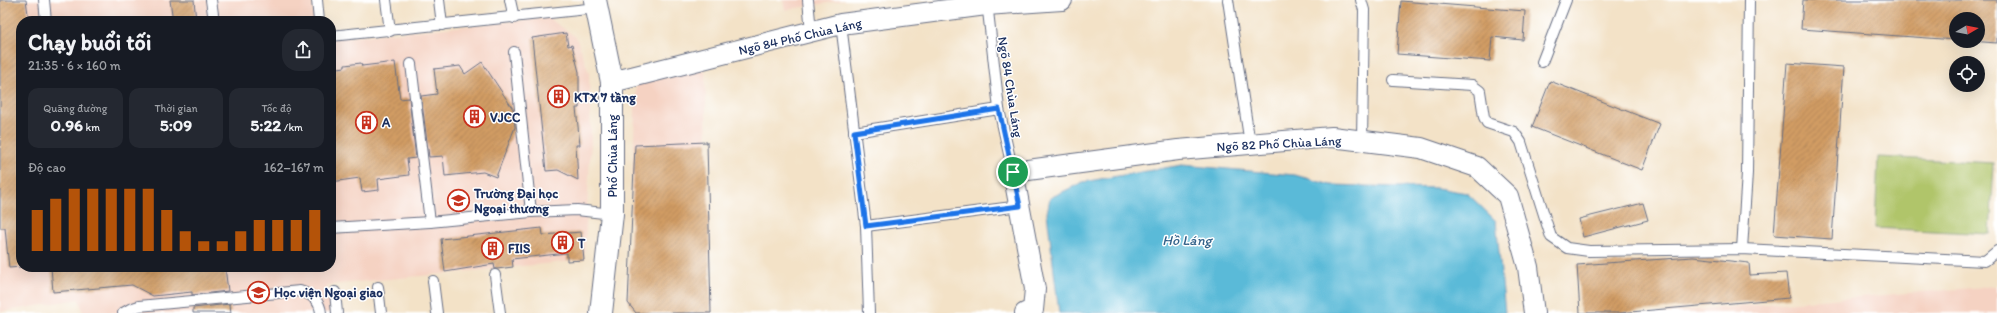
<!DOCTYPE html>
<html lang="vi">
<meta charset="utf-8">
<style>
:root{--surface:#171b24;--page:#242831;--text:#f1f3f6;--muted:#9ea1a6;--accent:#b45309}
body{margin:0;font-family:Itim,sans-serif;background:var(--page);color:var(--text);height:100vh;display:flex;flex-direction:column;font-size:15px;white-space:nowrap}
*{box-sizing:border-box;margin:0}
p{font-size:13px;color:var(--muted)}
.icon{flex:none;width:22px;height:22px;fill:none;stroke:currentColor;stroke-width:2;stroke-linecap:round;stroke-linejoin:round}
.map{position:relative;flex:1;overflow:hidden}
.details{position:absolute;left:16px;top:16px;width:320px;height:256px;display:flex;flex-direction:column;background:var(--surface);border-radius:16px;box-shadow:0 4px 16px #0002}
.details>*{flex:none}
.needle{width:26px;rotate:80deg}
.buttons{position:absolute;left:1949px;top:12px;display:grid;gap:8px}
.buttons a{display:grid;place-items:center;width:36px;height:36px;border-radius:50%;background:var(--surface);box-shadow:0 4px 16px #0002;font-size:20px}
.pin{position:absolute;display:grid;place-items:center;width:34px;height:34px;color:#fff;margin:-17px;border:2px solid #fff;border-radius:50%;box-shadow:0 1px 4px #0007}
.round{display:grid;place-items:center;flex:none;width:42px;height:42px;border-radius:16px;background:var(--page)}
.head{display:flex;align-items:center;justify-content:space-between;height:68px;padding:0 12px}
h1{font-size:22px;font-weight:800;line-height:30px}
.stats{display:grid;grid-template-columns:repeat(3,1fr);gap:6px;height:68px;padding:4px 12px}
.stats div{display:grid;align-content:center;border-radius:10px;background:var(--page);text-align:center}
.stats b{font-size:17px;font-weight:800}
.stats small{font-size:11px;font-weight:400}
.stats p{font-size:11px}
.chart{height:112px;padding:8px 12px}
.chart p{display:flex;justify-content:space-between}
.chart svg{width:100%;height:72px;margin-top:4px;stroke:var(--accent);stroke-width:6}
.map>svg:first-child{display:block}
</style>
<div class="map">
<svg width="1997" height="313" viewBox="0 0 1997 313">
<defs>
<pattern id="building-hatch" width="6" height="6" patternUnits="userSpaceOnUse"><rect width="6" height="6" fill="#d19c63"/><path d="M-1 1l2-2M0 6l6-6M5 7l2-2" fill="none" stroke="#a98055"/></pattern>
</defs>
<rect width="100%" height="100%" fill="#fff"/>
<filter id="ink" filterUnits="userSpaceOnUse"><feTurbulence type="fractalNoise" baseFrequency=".025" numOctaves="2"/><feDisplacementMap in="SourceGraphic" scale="8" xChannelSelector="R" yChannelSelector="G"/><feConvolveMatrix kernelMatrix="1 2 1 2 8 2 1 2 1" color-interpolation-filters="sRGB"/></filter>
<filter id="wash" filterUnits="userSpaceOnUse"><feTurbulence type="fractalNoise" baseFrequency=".012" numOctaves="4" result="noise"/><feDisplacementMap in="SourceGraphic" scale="16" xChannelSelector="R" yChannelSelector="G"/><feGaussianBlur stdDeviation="0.9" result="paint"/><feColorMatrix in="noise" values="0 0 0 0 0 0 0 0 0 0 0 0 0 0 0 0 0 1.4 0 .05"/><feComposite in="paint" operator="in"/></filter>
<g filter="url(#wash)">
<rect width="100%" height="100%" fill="#f3e2c7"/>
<g fill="#f5d2c2">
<polygon points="0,0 312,0 314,21 21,21 21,267 331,267 331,39 549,18 576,37 589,73 591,141 584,260 327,285 330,313 83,313 79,299 0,312"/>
<polygon points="783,0 845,0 785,10"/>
<polygon points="705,70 711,313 636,313 628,303 636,83"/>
<polygon points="1997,286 1997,313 1657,313"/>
</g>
<polygon fill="#b0c56a" stroke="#667a64" points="1878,157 1994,163 1990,234 1875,228"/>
<polygon fill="#5abad8" stroke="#3a749b" points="1182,165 1295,175 1331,185 1437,188 1467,193 1496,221 1505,313 1059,313 1047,213 1050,198 1083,182"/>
<g id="blocks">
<g fill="url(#building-hatch)">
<polygon points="0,0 26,0 29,21 21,21 21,267 9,268 5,228 0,228"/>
<polygon points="170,0 194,0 196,21 173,21"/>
<polygon points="1803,0 1997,0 1997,43 1970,41 1978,41 1978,19 1956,19 1956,40 1801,29"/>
<polygon points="1401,1 1525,11 1523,40 1492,37 1490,61 1397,54"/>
<polygon points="566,33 568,46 572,45 579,72 579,108 576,108 580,145 576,145 578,180 558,170 546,171 532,38"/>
<polygon points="395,62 400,99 409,98 416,158 407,159 409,175 378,179 379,190 362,192 360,178 331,182 331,69 345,67 345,65 361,63 362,66"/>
<polygon points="482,62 513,109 515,127 496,177 483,172 445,176 443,156 429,157 421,96 437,94 434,69 460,66 465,74"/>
<polygon points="1787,63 1844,67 1832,239 1774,235"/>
<polygon points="1550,81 1660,124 1642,170 1532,127"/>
<polygon points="707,142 711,313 636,313 628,303 635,145"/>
<polygon points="1643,203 1648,220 1583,237 1579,219"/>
<polygon points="542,228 543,235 581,232 584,260 567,261 567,253 512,259 513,267 497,269 495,269 494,264 445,272 441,239"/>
<polygon points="1693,257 1749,263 1750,275 1786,273 1789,298 1619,313 1580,313 1577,265"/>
<polygon points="51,267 225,267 228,291 192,295 192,292 153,296 132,285 53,292"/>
<polygon points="230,304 231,313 193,313 193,308"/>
</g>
</g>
</g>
<g filter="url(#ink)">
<use href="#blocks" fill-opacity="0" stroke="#676e83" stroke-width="1"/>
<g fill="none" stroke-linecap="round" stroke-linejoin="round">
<defs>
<g id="service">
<polyline points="44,0 46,21"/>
<polyline points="211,0 214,21"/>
<polyline points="317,0 319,21"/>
<polyline points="386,0 390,31"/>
<polyline points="439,0 442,25"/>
<polyline points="510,0 514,18"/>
<polyline points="808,0 811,31"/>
<polyline points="1228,0 1250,144"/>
<polyline points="1361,0 1364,10 1362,141"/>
<polyline points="987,2 999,109 1013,172"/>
<polyline points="841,24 866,226 869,313"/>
<polyline points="331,36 597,8"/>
<polyline points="514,52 531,212"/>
<polyline points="1542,62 1566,0"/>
<polyline points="411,64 430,222"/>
<polyline points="1393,80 1472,85 1480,91 1484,117 1487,123 1514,132 1521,142 1551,237 1567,248 1589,251 1742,249 1985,261 1997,251"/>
<polyline points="854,132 999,109"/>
<polyline points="866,226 1020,206"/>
<polyline points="331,228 430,222 531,212 577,210 612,214"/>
<polyline points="1742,249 1747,173 1749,0"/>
<polyline points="495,275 500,313"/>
<polyline points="433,281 437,313"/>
<polyline points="378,287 381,313"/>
<polyline points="335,292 337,313"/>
<path d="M123,313l7,-4 9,-3 161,-15c11,3 20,10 21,22"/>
</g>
<g id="minor">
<polyline points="612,82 841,24 986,5 1062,0"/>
<polyline points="1025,313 1033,310 1035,289 1013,172 1178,150 1332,137 1421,148 1477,167 1508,196 1528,267 1534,313"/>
</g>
<polyline id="tertiary" points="595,0 612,82 612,214 601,313"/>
</defs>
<use href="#service" stroke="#676e83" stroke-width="12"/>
<use href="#minor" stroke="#676e83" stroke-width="22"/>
<use href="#tertiary" stroke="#676e83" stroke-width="24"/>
<use href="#service" stroke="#fff" stroke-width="10"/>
<use href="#minor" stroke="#fff" stroke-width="20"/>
<use href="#tertiary" stroke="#fff" stroke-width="22"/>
</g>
</g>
<g fill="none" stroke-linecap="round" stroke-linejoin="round" filter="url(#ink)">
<defs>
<polygon id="route" points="999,109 1020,206 866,226 854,132"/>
</defs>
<use href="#route" stroke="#fff" stroke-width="8"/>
<use href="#route" stroke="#1a73e8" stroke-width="5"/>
</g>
<defs>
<symbol id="building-ring" viewBox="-11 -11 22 22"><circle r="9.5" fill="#fff" stroke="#c8321e" stroke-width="1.5"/><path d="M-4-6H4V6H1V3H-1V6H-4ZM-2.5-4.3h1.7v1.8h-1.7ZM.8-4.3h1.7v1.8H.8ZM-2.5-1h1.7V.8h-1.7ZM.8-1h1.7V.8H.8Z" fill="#c8321e"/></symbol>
<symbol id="university-ring" viewBox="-11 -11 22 22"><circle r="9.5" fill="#fff" stroke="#c8321e" stroke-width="1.5"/><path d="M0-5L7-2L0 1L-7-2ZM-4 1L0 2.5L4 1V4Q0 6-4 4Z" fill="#c8321e"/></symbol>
</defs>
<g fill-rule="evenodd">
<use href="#building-ring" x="546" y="84" width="25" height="25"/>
<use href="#building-ring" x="462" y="104" width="25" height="25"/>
<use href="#building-ring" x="354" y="110" width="25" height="25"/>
<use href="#university-ring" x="446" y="188" width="25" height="25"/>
<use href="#building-ring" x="550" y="230" width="25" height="25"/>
<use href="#building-ring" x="480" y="236" width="25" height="25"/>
<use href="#university-ring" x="246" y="280" width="25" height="25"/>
</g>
<g text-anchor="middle" stroke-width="3" stroke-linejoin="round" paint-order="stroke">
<g font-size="13" fill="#1b2f5e" stroke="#fff">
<text transform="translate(800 36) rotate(-13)" y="5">Ngõ 84 Phố Chùa Láng</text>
<text transform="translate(1011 87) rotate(81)" y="5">Ngõ 84 Chùa Láng</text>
<text transform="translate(1279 143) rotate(-3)" y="5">Ngõ 82 Phố Chùa Láng</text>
<text transform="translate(612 156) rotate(-90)" y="5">Phố Chùa Láng</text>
</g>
<g font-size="13" font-weight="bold" fill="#1b2f5e" stroke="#fff" text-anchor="start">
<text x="574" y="102">KTX 7 tầng</text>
<text x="490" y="122">VJCC</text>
<text x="382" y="127">A</text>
<text x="474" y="198">Trường Đại học<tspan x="474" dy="15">Ngoại thương</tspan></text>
<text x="578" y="248">T</text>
<text x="508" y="253">FIIS</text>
<text x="274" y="297">Học viện Ngoại giao</text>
</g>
<g font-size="14" font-style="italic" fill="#316089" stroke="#fff">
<text x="1187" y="245">Hồ Láng</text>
</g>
</g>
</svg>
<div class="buttons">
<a><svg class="needle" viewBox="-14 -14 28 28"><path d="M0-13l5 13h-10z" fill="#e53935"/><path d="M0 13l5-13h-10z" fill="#9ea1a6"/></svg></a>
<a><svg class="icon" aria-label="locate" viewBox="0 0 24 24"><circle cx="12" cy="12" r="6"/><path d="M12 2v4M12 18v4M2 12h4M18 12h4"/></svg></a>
</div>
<div class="pin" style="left:1013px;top:172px;background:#1e9e55"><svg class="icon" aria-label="arrive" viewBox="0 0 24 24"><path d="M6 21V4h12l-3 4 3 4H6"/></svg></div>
<section class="details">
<div class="head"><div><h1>Chạy buổi tối</h1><p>21:35 · 6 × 160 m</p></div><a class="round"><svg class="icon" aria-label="share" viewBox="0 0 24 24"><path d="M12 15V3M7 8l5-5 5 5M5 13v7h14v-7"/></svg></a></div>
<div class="stats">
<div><p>Quãng đường</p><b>0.96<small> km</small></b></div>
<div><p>Thời gian</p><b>5:09</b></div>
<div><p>Tốc độ</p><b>5:22<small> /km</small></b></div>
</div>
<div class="chart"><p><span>Độ cao</span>162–167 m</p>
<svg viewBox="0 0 160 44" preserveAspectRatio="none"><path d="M5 44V19M15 44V12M25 44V6M35 44V6M45 44V6M55 44V6M65 44V6M75 44V19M85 44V32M95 44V38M105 44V38M115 44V32M125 44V25M135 44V25M145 44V25M155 44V19"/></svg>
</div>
</section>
</div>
